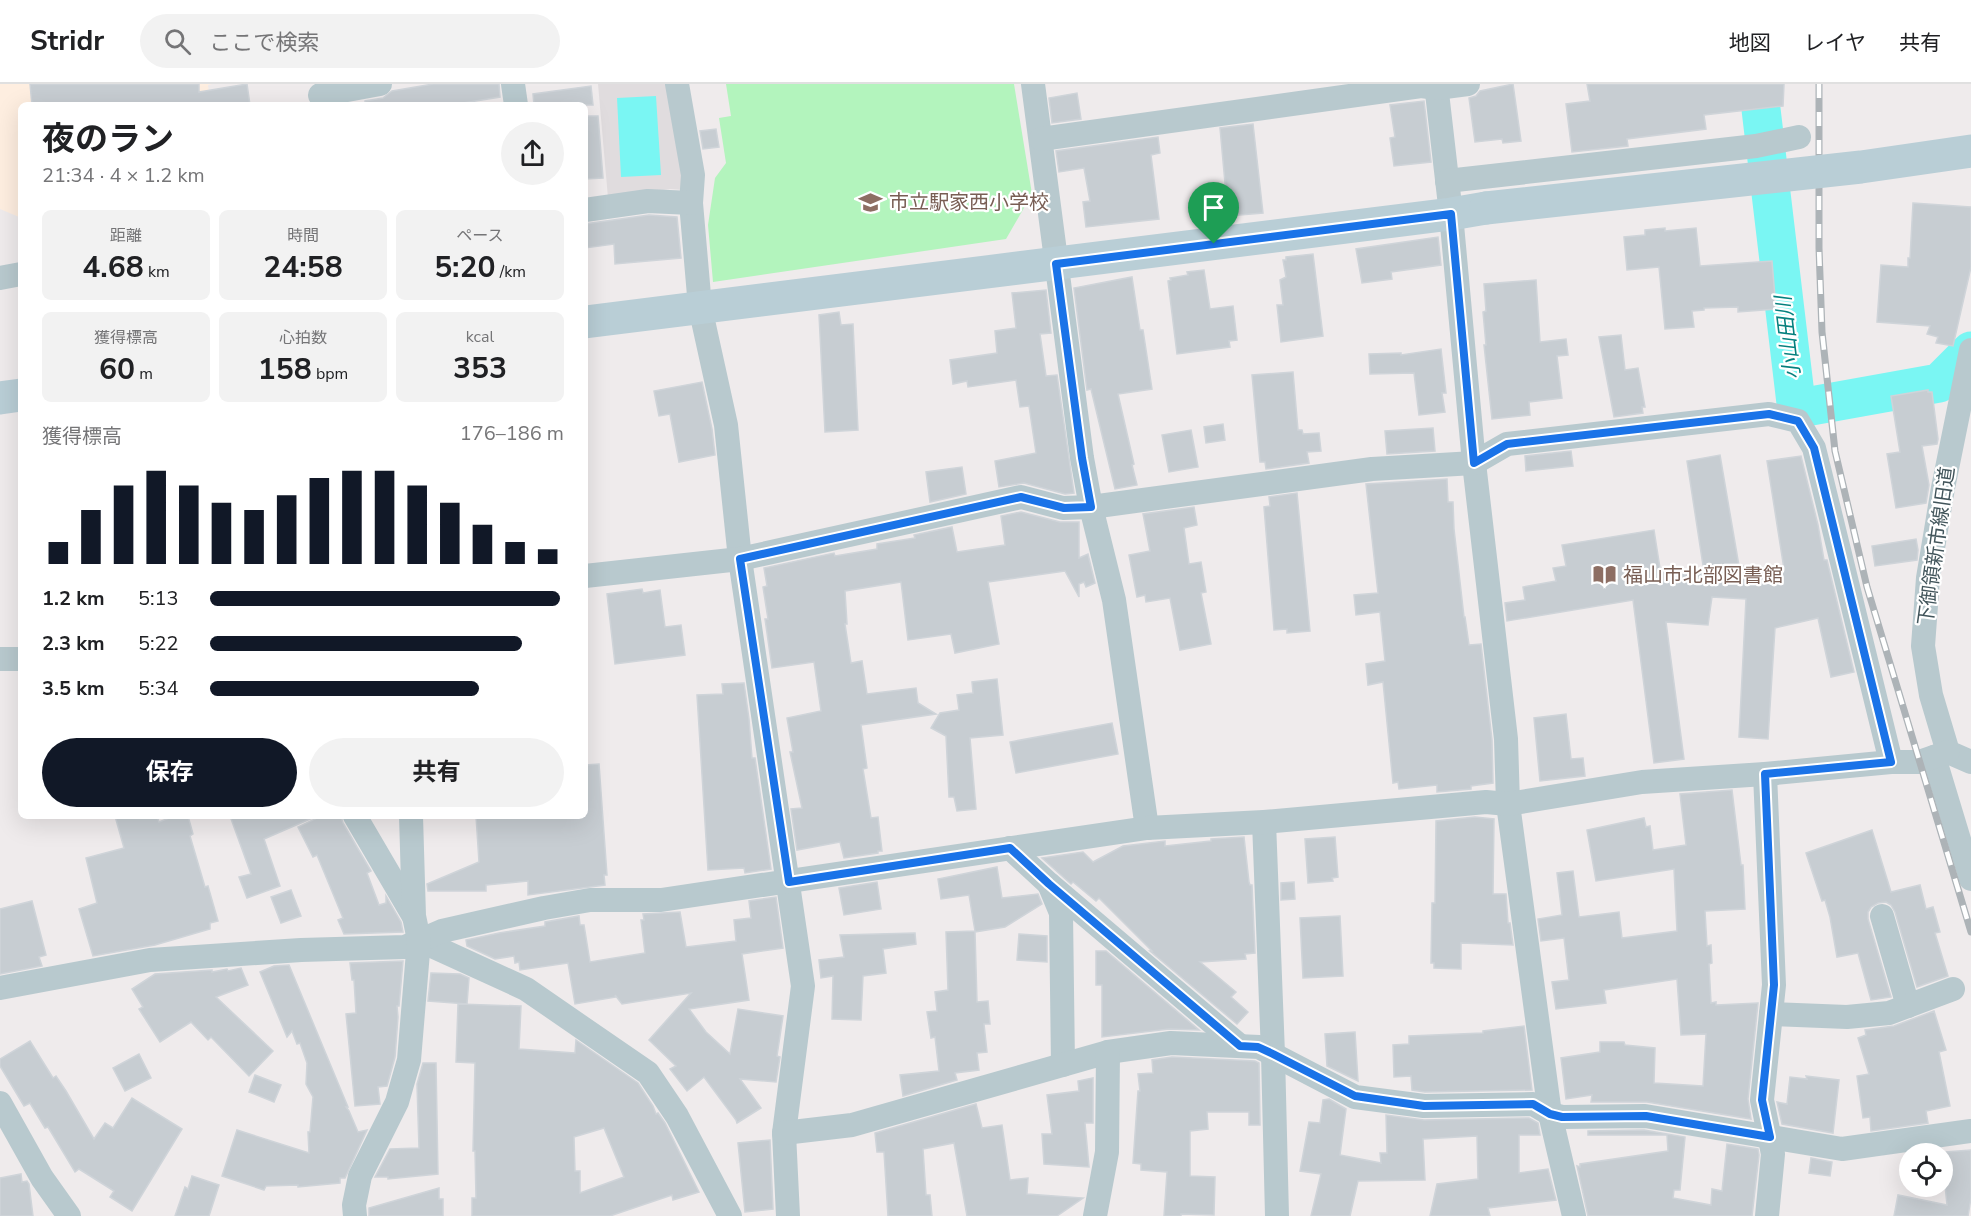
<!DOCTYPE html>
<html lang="ja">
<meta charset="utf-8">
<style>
:root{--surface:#fff;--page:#f2f2f2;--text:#202124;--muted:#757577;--line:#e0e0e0;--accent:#111827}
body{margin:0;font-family:"Nunito Sans","Noto Sans JP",sans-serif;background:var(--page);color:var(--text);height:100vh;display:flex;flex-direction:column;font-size:22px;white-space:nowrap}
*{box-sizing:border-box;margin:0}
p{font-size:20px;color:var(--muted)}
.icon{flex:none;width:33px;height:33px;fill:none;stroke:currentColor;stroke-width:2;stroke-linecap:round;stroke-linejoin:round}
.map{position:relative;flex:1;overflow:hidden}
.drawer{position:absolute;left:18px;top:18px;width:570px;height:717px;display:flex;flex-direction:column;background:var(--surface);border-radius:9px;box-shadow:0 6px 24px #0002}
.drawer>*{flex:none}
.tools{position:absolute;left:1899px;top:1059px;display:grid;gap:12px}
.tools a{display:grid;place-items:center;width:54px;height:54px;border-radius:50%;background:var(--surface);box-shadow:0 6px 24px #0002;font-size:30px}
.pin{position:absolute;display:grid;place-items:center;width:51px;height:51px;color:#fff;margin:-62px -26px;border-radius:50% 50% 50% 0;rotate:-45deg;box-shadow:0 0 6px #0007}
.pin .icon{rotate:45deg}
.round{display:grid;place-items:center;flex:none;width:63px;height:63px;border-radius:32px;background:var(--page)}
.summary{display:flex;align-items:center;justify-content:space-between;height:102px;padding:0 24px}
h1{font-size:33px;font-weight:700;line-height:45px}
.figures{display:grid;grid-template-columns:repeat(3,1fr);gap:9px;height:102px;padding:6px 24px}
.figures div{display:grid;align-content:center;border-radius:9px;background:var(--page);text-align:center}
.figures b{font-size:30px;font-weight:700}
.figures small{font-size:16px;font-weight:400}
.figures p{font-size:16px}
.chart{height:168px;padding:12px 24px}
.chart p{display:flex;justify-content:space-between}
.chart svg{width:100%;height:108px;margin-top:6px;stroke:var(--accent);stroke-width:6}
.cta{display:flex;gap:12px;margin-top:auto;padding:12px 24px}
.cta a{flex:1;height:69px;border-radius:36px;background:var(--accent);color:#fff;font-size:24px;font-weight:700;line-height:69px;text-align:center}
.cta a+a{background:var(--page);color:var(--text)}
ul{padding:0 24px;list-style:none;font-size:20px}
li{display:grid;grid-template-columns:96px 72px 1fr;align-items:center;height:45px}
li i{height:15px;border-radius:8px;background:var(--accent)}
header{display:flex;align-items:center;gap:36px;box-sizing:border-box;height:84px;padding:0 30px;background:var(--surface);border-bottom:2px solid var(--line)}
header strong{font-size:28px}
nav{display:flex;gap:33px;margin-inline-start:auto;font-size:21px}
.search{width:420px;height:54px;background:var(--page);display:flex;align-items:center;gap:15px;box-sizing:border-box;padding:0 21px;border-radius:33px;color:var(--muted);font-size:22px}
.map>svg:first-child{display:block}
</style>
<header>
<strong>Stridr</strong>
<div class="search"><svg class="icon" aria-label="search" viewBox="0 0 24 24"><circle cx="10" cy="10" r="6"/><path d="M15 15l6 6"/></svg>ここで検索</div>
<nav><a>地図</a><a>レイヤ</a><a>共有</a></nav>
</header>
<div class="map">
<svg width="1971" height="1132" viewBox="0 0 1971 1132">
<rect width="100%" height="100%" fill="#efebec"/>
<polygon fill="#feeee0" points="0,0 212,0 208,1 211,21 21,21 21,126 19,133 0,125"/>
<polygon fill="#e0dcde" points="598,0 670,0 684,106 670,105 608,114"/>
<polygon fill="#b3f4bd" points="726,0 1014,0 1032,110 1006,155 713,198 708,141 715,94 726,79 719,34 731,32"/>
<polygon fill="#7af6f3" points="656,12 661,91 621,93 617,14"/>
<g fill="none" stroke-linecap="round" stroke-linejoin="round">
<polyline stroke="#7af6f3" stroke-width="39" points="1758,0 1796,319 1811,322 1939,299 1971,267"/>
</g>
<g fill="#c7cdd2" stroke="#cfd4d9" stroke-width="1.5" fill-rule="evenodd">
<polygon points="30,0 199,0 199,8 247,0 250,21 32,21"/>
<polygon points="433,0 499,0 500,13 451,21 365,21 365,17 383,14 392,7"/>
<polygon points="1513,0 1521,57 1503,59 1502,55 1475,58 1469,14 1476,12 1480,7"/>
<polygon points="1587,0 1784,0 1783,22 1704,31 1706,45 1627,55 1628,62 1572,68 1566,20 1590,17"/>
<polygon points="591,2 593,21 534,21 533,10"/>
<polygon points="1077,9 1081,35 1052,39 1049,14"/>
<polygon points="1424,17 1431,78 1394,82 1390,54 1395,53 1390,21"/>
<polygon points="585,32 598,32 603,94 585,95"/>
<polygon points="1253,40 1263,129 1228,132 1220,44"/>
<polygon points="716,45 719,63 703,65 700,47"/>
<polygon points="1158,53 1160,69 1151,71 1159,135 1086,143 1083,118 1090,117 1084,84 1059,88 1056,67"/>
<polygon points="1913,119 1971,123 1971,183 1953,262 1936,259 1938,253 1927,250 1930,242 1877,238 1881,181 1908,183 1908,174 1910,174"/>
<polygon points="649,131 677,133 681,174 615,180 614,160 585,164 585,140"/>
<polygon points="1665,144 1665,147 1696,144 1700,182 1772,177 1776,225 1738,228 1738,223 1704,224 1704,226 1692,227 1694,243 1665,245 1659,183 1627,186 1624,153 1645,151 1645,146"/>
<polygon points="1438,153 1441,181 1391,188 1392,195 1362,199 1356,165"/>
<polygon points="1313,170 1323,252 1281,258 1277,221 1283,221 1280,196 1286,193 1283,176 1286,176 1286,173"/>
<polygon points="1204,186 1210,225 1233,222 1237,256 1229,257 1230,263 1177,270 1168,197 1171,196 1170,194 1188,191 1187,188"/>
<polygon points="1132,193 1140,246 1143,246 1152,305 1118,310 1134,380 1132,381 1137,401 1115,405 1091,305 1087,306 1074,204"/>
<polygon points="1536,196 1540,258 1566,255 1568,271 1557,272 1562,314 1529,318 1530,331 1492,335 1484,261 1486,261 1483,228 1486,227 1484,200"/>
<polygon points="1046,206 1051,249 1040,250 1046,292 1057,291 1074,409 1065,410 1024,399 999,403 995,377 1036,369 1029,322 1020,323 1016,296 968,303 967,297 953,300 950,276 997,269 995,247 1016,244 1012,209"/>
<polygon points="839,228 841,241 853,240 858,346 825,348 819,231"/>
<polygon points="1621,251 1625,286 1638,284 1645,323 1642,323 1643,329 1614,333 1599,253"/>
<polygon points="1441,265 1446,309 1442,309 1445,328 1419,331 1414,289 1370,290 1369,270 1401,269 1401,271"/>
<polygon points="1293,288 1298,346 1302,346 1303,350 1319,349 1321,367 1307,368 1309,379 1266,385 1265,378 1260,378 1252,291"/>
<polygon points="702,298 712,345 715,371 679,378 670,330 659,332 654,307"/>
<polygon points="1928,306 1928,308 1932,308 1938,355 1937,360 1922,362 1929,401 1926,419 1896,424 1887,370 1900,368 1891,312"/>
<polygon points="1223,340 1225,356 1206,359 1204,343"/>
<polygon points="1433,344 1435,367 1387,370 1385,347"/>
<polygon points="1191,346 1198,383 1169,388 1162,351"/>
<polygon points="1571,367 1573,382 1526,387 1525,372"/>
<polygon points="1720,371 1739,482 1784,485 1767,377 1801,372 1818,441 1824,476 1827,476 1854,588 1831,593 1818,534 1775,544 1768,655 1739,653 1746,515 1712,513 1708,541 1666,538 1684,675 1654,679 1633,516 1507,537 1505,519 1525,516 1523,503 1556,497 1553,484 1566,482 1562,461 1654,446 1660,484 1704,488 1687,377"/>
<polygon points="962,383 966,410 930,418 926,388"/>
<polygon points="1447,395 1448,418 1453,418 1454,445 1464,533 1465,533 1469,561 1481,560 1492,656 1493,699 1471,702 1471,705 1437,708 1437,701 1399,705 1398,698 1393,699 1383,598 1368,601 1366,580 1385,577 1380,528 1356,531 1354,511 1378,509 1366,400"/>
<polygon points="1297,409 1310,547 1287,549 1287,545 1274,546 1264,423 1270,422 1269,413"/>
<polygon points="1194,423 1197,441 1184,444 1189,480 1201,478 1206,508 1201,509 1211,560 1180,566 1170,514 1146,518 1145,511 1137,513 1129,471 1150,467 1143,430"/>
<polygon points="1021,428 1060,438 1079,438 1079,474 1088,470 1095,499 1086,503 1084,498 1079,500 1079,513 1065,487 988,498 999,560 955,569 951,550 908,556 901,498 845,507 847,540 845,540 851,579 862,577 867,610 916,604 918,619 936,630 861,641 867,684 863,685 871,734 878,733 882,767 878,767 878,769 844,774 840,758 797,766 791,725 802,724 790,668 793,668 787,634 821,627 814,578 772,584 765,535 768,535 763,503 767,502 764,484 834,469 835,472 877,465 877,460 915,454 914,451 952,443 957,468 1005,461 1001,432"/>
<polygon points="1916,455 1918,466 1917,476 1875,482 1872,462"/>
<polygon points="642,505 643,509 660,506 665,543 681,541 685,571 615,580 607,510"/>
<polygon points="997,595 1003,651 970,654 976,725 957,727 954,713 949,713 946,652 931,644 940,629 959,626 957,611 973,609 972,598"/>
<polygon points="744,599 749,635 752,674 755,674 771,785 745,789 744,784 708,786 697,611 723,610 722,600"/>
<polygon points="1566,630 1571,675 1583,674 1585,692 1540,697 1534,634"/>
<polygon points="1112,639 1118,670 1016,689 1010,658"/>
<polygon points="599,680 607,791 604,791 605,801 528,811 528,797 486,801 486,807 428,807 427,800 479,778 476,732 585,732 585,681"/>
<polygon points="1732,706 1741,781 1743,781 1745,825 1705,827 1707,862 1711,861 1712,879 1709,880 1711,919 1716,918 1716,921 1758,919 1748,1015 1751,1035 1647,1018 1591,1018 1592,1011 1566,1015 1561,974 1600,968 1600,958 1624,958 1625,961 1655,964 1654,999 1703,1002 1706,950 1681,951 1677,895 1604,906 1606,919 1556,925 1552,898 1569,896 1564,854 1541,857 1538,835 1562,831 1557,789 1573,787 1579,833 1619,828 1622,854 1677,847 1674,785 1596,797 1587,746 1644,734 1646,743 1650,742 1653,766 1686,761 1680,710"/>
<polygon points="115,732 157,732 159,738 174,732 188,732 193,750 190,752 205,803 208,802 218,837 210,839 210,845 155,861 93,872 79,825 97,819 86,774 124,764"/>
<polygon points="230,732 317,732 264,755 280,802 247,814 239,793 251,790"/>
<polygon points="321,732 341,732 343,739 371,787 367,789 379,821 386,819 386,812 401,838 403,848 344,850 338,836 343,834 317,771 313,773 298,743"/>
<polygon points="1475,733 1494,735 1493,810 1506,810 1508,839 1510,839 1513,861 1461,859 1461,885 1434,884 1434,879 1431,879 1432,819 1435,819 1436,737"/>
<polygon points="1872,746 1891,808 1920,801 1926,825 1933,823 1940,848 1935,849 1948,892 1917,903 1895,828 1891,821 1886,818 1878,819 1871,823 1868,828 1868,835 1891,913 1871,916 1858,869 1837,873 1830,833 1825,816 1822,817 1806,769"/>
<polygon points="1244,753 1249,798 1250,801 1252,801 1255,869 1245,870 1246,875 1200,878 1236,908 1231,913 1248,928 1237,940 1150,867 1152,867 1099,814 1096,817 1073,798 1071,800 1042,774 1083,768 1093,778 1123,762 1165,757 1165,762 1211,757 1211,755"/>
<polygon points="1335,753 1338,793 1332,794 1333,797 1308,799 1305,755"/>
<polygon points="997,783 1002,814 1038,810 1042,820 1005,843 975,848 977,918 988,917 990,940 984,940 987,968 977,969 979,986 955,989 957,996 903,1012 900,991 939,987 935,953 931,954 927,928 937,927 935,908 948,906 946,848 975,847 969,811 941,815 938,795"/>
<polygon points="877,798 881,825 844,831 839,804"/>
<polygon points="1294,798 1295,815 1281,816 1281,799"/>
<polygon points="291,806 301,832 281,839 271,813"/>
<polygon points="776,813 783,864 742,870 749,916 689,925 706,948 730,970 738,925 783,932 777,972 780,973 776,998 740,995 761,1024 737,1039 736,1036 704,993 687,1007 670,985 676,982 649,956 691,909 622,920 615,911 616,913 575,920 568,879 520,886 519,878 515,879 514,872 495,875 467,862 466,856 499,849 545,842 545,838 579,832 580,841 584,841 590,878 645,869 641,836 644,836 643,830 680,828 686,863 736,857 734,836 751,834 749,817"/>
<polygon points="32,817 46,871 39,873 42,882 0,890 0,825"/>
<polygon points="1340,832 1343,892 1303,894 1300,834"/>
<polygon points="915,849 916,860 883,865 886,889 863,892 861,936 832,935 833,892 821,894 819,876 844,873 840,851"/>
<polygon points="1019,850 1047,852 1047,878 1017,876"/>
<polygon points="1096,867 1106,867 1199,946 1169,945 1102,953 1102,901 1096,901"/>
<polygon points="403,877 399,922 397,922 398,933 395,973 387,1002 378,1003 380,1020 355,1022 346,930 356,929 354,896 352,896 350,879"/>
<polygon points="289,881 348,1023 346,1023 349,1027 358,1048 367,1046 345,1094 340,1094 340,1099 298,1103 298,1101 266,1102 264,1106 222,1092 237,1046 309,1069 308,1048 310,1048 313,1013 306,1000 307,979 300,959 297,960 292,947 287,953 260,888 274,882"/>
<polygon points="241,884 248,901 216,913 273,967 249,992 211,953 208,956 191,938 160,958 139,925 143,923 132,905 155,890 212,886 212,888 227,885 228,887"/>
<polygon points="431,889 460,890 469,894 467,920 428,917"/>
<path d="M458,920l63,2 -2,43 56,4 1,-13 62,43 15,23 3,8 2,-1 7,10 34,69 -26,8 -1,-5 -62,21h-138v-18h4l-1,-47h-2l2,-88 -19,-1zM604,1044l20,49 -44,16v-22h-5l-1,-34z"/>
<polygon points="1934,927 1946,966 1939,968 1950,1022 1926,1027 1928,1039 1871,1047 1870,1033 1863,1034 1857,992 1869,990 1858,954 1866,951 1865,946 1894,942"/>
<polygon points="1524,942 1532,1006 1425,1008 1412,1006 1411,992 1394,993 1393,961 1409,960 1409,952 1483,949 1483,947"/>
<polygon points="1355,948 1358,997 1327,982 1325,950"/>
<polygon points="30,957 53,994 56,992 66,1007 94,1055 105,1039 113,1044 132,1014 182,1045 132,1127 110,1113 114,1107 79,1085 75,1088 48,1043 45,1044 30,1019 24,1022 0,982 0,975"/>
<polygon points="139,970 151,994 125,1007 113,984"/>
<polygon points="1172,973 1255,977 1259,979 1260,1041 1249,1041 1249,1028 1207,1028 1208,1045 1190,1047 1190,1092 1215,1093 1214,1131 1181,1130 1181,1132 1164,1132 1167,1088 1141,1086 1141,1080 1133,1079 1138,1007 1140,1007 1138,990 1153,989 1152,976"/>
<polygon points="423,979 436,979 438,1090 388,1095 388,1093 375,1093 390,1065 419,1064 417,1000"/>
<polygon points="255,991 281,1001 274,1018 249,1008"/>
<polygon points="1806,992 1839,996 1833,1049 1782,1040 1777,1018 1787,1020 1790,993 1807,995"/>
<polygon points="1093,994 1093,1039 1085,1039 1089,1083 1044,1080 1042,1050 1052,1050 1047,1011 1079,1007 1078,997"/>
<polygon points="1329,1015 1346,1025 1340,1071 1381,1079 1380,1069 1387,1069 1386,1031 1424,1036 1529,1034 1538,1039 1540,1051 1519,1051 1519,1089 1548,1085 1556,1116 1488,1124 1490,1132 1430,1132 1437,1100 1478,1095 1477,1052 1423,1055 1425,1096 1358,1097 1350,1132 1311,1132 1321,1090 1300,1087 1309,1038 1320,1039 1323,1016"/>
<polygon points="976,1020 982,1044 1002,1041 1010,1096 1028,1094 1027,1110 1083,1114 1057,1132 967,1132 954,1059 923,1065 926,1111 930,1111 932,1132 888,1132 884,1068 877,1068 875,1049"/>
<polygon points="1644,1046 1685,1053 1680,1106 1674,1106 1673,1114 1711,1121 1712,1105 1722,1107 1727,1060 1758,1065 1759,1071 1752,1132 1588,1132 1577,1082 1580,1083 1580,1080 1668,1067 1667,1051 1588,1051 1588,1047"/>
<polygon points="770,1056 773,1125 745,1128 738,1059"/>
<polygon points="1971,1066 1971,1114 1968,1132 1894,1132 1898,1111 1947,1121 1943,1082 1948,1082 1946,1068"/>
<polygon points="1811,1074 1832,1078 1830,1092 1809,1089"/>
<polygon points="21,1090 22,1098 27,1097 29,1100 33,1132 0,1132 0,1094"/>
<polygon points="192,1092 219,1101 209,1132 175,1132 185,1103 188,1105"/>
<polygon points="439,1104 439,1115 443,1115 443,1132 369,1132 369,1124"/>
</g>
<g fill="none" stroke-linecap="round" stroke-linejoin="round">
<g stroke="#b8c9ce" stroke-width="24">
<polyline points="513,0 516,21"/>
<polyline points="677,0 693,91 691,119 700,223 726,341 740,475 803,902 784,1049 788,1132"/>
<polyline points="1033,0 1082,374 1091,423 1114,516 1147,744"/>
<polyline points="1436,0 1451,130 1474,379 1506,655 1508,720 1550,1030 1574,1132"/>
<polyline points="320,11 380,0"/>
<polyline points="1041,55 1421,2 1437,4 1468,0"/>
<polyline points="1447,97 1756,62 1799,53"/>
<polyline points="585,126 648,117 691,119"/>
<polyline points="0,194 21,190"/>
<polyline points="1971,266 1943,404 1928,494 1923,562 1931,611 1948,668 1971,678"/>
<polyline points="585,492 740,475 1021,413 1063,424 1091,423 1372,385 1474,379 1507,360 1769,330 1798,337 1814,364 1891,678"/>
<polyline points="0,575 21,575"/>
<polyline points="1934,673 1971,795"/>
<polyline points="1765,690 1774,901 1762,1016 1773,1070 1767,1132"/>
<polyline points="355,732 413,831"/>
<polyline points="1264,738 1273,970 1277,1132"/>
<polyline points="1010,764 1049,800 1061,829 1063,981"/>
<polyline points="1049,800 1240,962"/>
<polyline points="1882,832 1908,922"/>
<polyline points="419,856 526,905 648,989 677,1032 730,1132"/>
<polyline points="0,904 150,876 301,866 405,863 442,847 544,824 590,816 661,816 1147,744 1264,738 1486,718 1508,720 1642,698 1765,690 1891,678 1919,678 1948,668"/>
<polyline points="1771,930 1847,933 1889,929 1953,905"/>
<polyline points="0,1019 42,1094 69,1132"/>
<polyline points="784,1049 852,1041 1108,968 1171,959 1259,963 1355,1013 1424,1022 1533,1020 1550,1030 1562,1033 1645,1032 1842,1065 1971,1047"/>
<polyline points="355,1132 354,1121 360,1092 397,1018 409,976 419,856 414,832 411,732"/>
<polyline points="1095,1132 1107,1068 1108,968"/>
</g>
<g stroke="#b9ced6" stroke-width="33">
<polyline points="585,238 1451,130 1486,124"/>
<polyline points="0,314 21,311"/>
</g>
<defs>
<polyline id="rail" points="1819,0 1819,164 1822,248 1835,367 1867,503 1971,848"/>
</defs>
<use href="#rail" stroke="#adb3b7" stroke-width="7"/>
<use href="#rail" stroke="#fff" stroke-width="4.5" stroke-dasharray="14" stroke-linecap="butt"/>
<polyline stroke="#b9ced6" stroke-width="33" points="1486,124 1861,83 1971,67"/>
</g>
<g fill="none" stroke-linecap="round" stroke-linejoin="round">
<defs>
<polygon id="route" points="1451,130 1474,379 1507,360 1769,330 1798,337 1814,364 1891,678 1765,690 1774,901 1762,1016 1770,1053 1646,1032 1562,1033 1550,1030 1533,1020 1424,1022 1355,1012 1273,970 1258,963 1240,962 1049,800 1010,764 789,798 740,475 1021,413 1064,424 1091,423 1082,374 1056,180"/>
</defs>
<use href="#route" stroke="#fff" stroke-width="12"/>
<use href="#route" stroke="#1a73e8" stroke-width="8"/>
</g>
<defs>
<symbol id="school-bare" viewBox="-9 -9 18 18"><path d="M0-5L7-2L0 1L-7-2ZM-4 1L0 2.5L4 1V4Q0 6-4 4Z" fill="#8d6e63" stroke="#fff" stroke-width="2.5" paint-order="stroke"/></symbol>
<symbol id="library-bare" viewBox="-9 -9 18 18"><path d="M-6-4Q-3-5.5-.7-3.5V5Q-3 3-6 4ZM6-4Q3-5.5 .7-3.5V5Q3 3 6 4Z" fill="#8d6e63" stroke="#fff" stroke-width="2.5" paint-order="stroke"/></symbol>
</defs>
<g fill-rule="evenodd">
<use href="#school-bare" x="854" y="102" width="33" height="33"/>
<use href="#library-bare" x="1588" y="474" width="33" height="33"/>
</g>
<g text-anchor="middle" stroke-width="4.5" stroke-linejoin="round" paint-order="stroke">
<g font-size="20" fill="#785e54" stroke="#fff" text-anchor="start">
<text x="889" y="125">市立駅家西小学校</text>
<text x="1623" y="498">福山市北部図書館</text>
</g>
<g font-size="20" fill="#42555b" stroke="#fff">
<text transform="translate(1936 462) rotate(-82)" y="7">下御領新市線旧道</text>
</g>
<g font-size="21" font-style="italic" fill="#05807e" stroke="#fff">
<text transform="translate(1788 254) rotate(-97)" y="7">小山田川</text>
</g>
</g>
</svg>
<div class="tools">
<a><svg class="icon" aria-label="locate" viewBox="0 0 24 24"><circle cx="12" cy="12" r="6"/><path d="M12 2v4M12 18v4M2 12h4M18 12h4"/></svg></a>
</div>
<div class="pin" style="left:1214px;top:160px;background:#1e9e55"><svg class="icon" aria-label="arrive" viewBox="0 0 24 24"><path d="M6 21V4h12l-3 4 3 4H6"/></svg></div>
<section class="drawer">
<div class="summary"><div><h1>夜のラン</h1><p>21:34 · 4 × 1.2 km</p></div><a class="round"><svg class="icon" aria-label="share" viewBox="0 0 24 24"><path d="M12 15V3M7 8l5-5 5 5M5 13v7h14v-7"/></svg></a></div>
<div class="figures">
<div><p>距離</p><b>4.68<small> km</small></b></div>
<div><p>時間</p><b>24:58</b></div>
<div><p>ペース</p><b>5:20<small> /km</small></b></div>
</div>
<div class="figures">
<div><p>獲得標高</p><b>60<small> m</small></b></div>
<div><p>心拍数</p><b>158<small> bpm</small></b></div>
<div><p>kcal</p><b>353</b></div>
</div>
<div class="chart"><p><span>獲得標高</span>176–186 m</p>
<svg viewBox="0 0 160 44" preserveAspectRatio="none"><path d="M5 44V35M15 44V22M25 44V12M35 44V6M45 44V12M55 44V19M65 44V22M75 44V16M85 44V9M95 44V6M105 44V6M115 44V12M125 44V19M135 44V28M145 44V35M155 44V38"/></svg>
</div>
<ul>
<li><b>1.2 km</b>5:13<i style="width:99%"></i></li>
<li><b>2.3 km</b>5:22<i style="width:88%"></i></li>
<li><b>3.5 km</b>5:34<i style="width:76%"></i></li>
</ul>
<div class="cta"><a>保存</a><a>共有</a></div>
</section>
</div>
